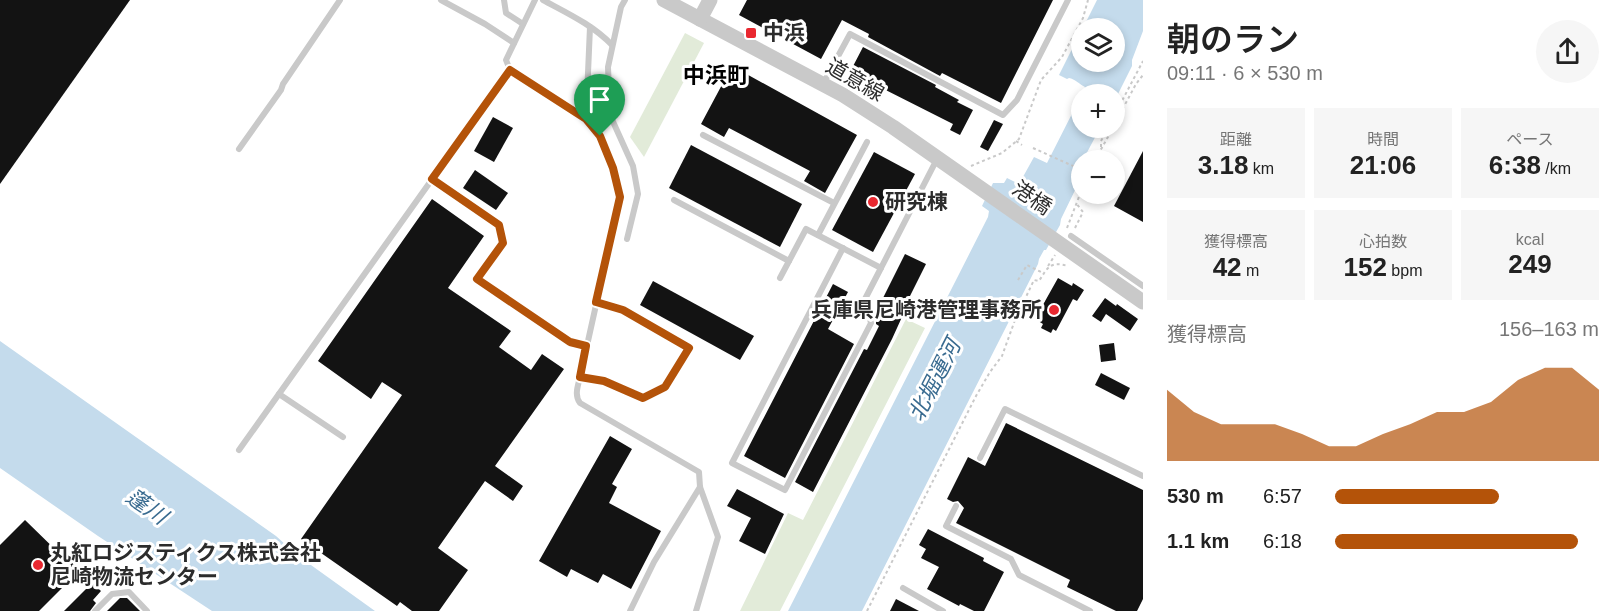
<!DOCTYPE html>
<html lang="ja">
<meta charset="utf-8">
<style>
:root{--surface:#fff;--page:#f6f6f6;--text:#222;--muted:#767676;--accent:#b45309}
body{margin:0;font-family:Helvetica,"Noto Sans JP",sans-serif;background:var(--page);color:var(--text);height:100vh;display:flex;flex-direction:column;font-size:22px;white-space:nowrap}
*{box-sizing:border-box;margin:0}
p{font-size:20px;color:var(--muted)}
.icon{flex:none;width:33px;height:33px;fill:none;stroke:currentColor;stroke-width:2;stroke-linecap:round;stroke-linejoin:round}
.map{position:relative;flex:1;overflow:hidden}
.panel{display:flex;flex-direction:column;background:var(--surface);width:480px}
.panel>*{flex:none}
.buttons{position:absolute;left:1071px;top:18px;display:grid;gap:12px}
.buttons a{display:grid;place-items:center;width:54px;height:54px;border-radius:50%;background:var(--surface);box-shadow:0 3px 9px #0003;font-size:30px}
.pin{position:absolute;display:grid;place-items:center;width:51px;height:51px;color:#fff;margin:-62px -26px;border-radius:50% 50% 50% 0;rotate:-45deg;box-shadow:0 0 6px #0007}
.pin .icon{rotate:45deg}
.round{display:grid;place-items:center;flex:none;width:63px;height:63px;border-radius:32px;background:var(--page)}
.summary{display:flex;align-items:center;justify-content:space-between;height:102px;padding:0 24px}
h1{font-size:33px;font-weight:600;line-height:45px}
.stats{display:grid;grid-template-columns:repeat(3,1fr);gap:9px;height:102px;padding:6px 24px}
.stats div{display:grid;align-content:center;border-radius:0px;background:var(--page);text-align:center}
.stats b{font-size:26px;font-weight:600}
.stats small{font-size:16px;font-weight:400}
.stats p{font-size:16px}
.chart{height:168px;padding:12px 24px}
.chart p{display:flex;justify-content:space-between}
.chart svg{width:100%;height:108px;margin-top:6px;fill:var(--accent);opacity:.7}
ul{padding:0 24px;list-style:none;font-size:20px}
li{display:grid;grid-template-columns:96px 72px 1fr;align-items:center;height:45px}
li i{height:15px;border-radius:8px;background:var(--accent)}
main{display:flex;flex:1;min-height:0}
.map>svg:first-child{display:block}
</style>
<main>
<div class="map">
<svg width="1143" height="611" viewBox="0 0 1143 611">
<rect width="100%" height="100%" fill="#fff"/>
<g fill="#e2ebd9">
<polygon points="685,33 704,43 644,157 630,137"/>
<polygon points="906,319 925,328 780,611 740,611 788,513 803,520"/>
</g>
<g fill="#c4dbec">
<path d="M1097,0h46v31l-11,29v6l-17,34 -1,-6h-32l3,-7c-6,-3 -10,-8 -16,-9l-2,1 -8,-4 22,-44 1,31h32v-34h-31z"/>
<polygon points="1081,96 1082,128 1100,128 1083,160 1078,160 1071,175 1080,180 1061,219 1060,225 1046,250 1044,250 1039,259 1038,264 862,611 788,611 988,217 989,211 982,206 993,183 1004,183 1007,178 1019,184 1034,157 1047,163"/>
<polygon points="0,341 276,536 297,555 375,611 212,611 98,536 0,468"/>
</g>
<g fill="#131313">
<polygon points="0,0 130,0 0,184"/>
<polygon points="747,0 1053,0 1001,103 942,73 940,76 868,37 869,34 842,20 821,59 739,15"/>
<polygon points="863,47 936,85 935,87 959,100 957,102 973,110 960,135 950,130 953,124 850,72"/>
<polygon points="732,66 857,135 825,193 804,181 810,171 729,128 724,137 701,124"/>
<polygon points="493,117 513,128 494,162 474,151"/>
<polygon points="994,120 1003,124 988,151 980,147"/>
<polygon points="691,145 802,204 780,247 669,188"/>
<polygon points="1143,151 1143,222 1114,206"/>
<polygon points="874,152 915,174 873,252 832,230"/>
<polygon points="475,170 508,193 496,210 463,188"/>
<polygon points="432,199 484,236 448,288 511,331 499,347 531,370 542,354 564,369 495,466 523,486 513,501 485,481 438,548 468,570 439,611 412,611 400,602 397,606 301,539 402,395 382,382 371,399 318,361"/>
<polygon points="905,254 926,264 900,316 902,317 892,339 813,492 795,482 864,349 867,350 879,326 876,324 876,320 886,300 883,298"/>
<polygon points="1058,278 1072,286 1073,283 1084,290 1077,301 1073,299 1056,331 1053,329 1051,333 1041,328 1043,324 1035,319"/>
<polygon points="653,281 754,336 740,360 640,305"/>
<polygon points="833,284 848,292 828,329 854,344 785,478 744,456"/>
<polygon points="1105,298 1116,306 1117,304 1138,319 1130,331 1106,314 1101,322 1092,316"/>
<polygon points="1114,343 1116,360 1101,362 1099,345"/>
<polygon points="1101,373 1130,388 1124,400 1095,385"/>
<polygon points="1006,423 1143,490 1143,599 1137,611 1116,611 1067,587 1070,580 956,523 964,508 958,501 953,502 947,499 968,457 985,466"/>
<polygon points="610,436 632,449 612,484 617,487 609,503 661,531 631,589 603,574 598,583 571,569 567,577 539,561"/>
<polygon points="737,489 784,514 765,554 739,541 751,518 727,506"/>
<polygon points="25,520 66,560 68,558 80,570 39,611 0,611 0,545"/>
<polygon points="928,529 984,558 983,561 1004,572 984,611 974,611 960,604 959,606 927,589 939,567 921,558 926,549 919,545"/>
<polygon points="92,583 101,591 93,600 96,603 90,611 64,611"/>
<polygon points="120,598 127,598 140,611 107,611"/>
<polygon points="896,599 919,611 890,611"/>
</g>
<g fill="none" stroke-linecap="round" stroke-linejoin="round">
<g stroke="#c9c9c9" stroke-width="2" stroke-dasharray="3 3" stroke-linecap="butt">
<polyline points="1114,116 1143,61"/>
<polyline points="1114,125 1136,84 1143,75"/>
<polyline points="1016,141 1022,145"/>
<polyline points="1101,147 1101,141 1108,128"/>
<polyline points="1033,148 1082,170"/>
<polyline points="1095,160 1113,128"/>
<polyline points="971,166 1002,153 1019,139 1041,80 1062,57 1083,18 1088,0"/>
<polyline points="1067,228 1082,189"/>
<polyline points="1075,228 1083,212 1076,203"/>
<polyline points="1048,266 1055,255"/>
<polyline points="1018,280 1027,265 1043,273"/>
<path d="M867,611l109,-215 14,-24 12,-16 13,-36 19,-40 5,1c9,-14 11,-20 29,-15"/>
</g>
<g stroke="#c9c9c9" stroke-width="6">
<polyline points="441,0 485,24 514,43"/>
<polyline points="504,0 506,13 523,24"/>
<path d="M535,0l-29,60 4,10 76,49 14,17 13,32 7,29 -40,180c-2,9 -6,18 0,26l119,69 1,15 18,50 -22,74"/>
<path d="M543,0c24,13 50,25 69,45"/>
<polyline points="625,0 621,7 608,67 610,115 633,166 638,194 627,239"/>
<polyline points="823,84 850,34 1003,115 1017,100 1068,0"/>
<polyline points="586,119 590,27"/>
<polyline points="703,135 834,203"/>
<polyline points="239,149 281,90 283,84 340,0"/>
<polyline points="432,179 499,225 503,243 477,279 570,342 586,346"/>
<polyline points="674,200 789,261"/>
<polyline points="818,235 867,142"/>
<polyline points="1071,236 1143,286"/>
<polyline points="843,248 732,463 785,490 871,323 865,299 881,268"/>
<polyline points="780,278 806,229 881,268 937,159"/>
<polyline points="580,377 605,381 643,397 665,387 689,348 623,310 596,302"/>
<polyline points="279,394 343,437"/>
<polyline points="239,450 510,70"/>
<polyline points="980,458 1005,409 1143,476"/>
<polyline points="956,506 946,526 1011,559 1019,575 1090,611"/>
<polyline points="903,588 943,611"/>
<polyline points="95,611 112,594 129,592 147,611"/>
<polyline points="630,611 654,562 700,487"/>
</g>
<g stroke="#c9c9c9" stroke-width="15">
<polyline points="664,0 843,95 893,127 1143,302"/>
<polyline points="700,19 710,0"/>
</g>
</g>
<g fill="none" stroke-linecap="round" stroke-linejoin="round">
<defs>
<polygon id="route" points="510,70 586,119 600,136 613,168 620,197 596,302 623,310 689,348 665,387 643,398 604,381 580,377 586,346 570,342 477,279 503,243 499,225 432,179"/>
</defs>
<use href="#route" stroke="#fff" stroke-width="12"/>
<use href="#route" stroke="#b45309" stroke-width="8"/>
</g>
<g fill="#e92830" stroke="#fff" stroke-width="2">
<rect x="745" y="27" width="12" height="12" rx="3"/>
<circle cx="873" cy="202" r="6"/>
<circle cx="1054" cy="310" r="6"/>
<circle cx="38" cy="565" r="6"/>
</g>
<g text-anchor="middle" stroke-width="6" stroke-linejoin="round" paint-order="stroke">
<g font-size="21" font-weight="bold" fill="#2c2c2c" stroke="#fff" text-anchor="start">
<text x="763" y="40">中浜</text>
<text x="885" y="209">研究棟</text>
<text x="1042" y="317" text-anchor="end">兵庫県尼崎港管理事務所</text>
<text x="50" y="560">丸紅ロジスティクス株式会社<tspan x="50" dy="24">尼崎物流センター</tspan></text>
</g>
<g font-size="21" fill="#2c2c2c" stroke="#fff">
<text transform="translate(855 80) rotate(30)" y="7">道意線</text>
<text transform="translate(1032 198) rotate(34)" y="7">港橋</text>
</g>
<g font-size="22" font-weight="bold" fill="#000" stroke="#fff">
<text x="716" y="83">中浜町</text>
</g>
<g font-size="22" font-style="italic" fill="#396b90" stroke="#fff">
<text transform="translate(934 380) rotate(-63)" y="8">北堀運河</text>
<text transform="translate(147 506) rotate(35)" y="8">蓬川</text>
</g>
</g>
</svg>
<div class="buttons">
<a><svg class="icon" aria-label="layers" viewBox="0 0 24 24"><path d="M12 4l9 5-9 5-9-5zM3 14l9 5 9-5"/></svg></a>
<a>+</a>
<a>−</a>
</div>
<div class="pin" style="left:600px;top:136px;background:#1e9e55"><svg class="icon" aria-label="arrive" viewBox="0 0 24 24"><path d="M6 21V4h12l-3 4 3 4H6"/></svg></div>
</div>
<section class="panel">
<div class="summary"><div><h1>朝のラン</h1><p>09:11 · 6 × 530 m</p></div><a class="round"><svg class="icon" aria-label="share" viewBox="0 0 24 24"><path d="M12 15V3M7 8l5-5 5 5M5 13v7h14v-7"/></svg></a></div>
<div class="stats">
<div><p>距離</p><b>3.18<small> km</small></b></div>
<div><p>時間</p><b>21:06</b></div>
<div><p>ペース</p><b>6:38<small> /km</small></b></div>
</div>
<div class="stats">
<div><p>獲得標高</p><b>42<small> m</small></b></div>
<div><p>心拍数</p><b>152<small> bpm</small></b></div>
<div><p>kcal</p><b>249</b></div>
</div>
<div class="chart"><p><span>獲得標高</span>156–163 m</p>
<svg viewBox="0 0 160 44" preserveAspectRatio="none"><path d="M0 44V15L10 24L20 29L30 29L40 29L50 33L60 38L70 38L80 33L90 29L100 24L110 24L120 20L130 11L140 6L150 6L160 15V44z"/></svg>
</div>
<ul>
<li><b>530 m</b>6:57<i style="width:62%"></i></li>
<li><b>1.1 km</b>6:18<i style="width:92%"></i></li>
</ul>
</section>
</main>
